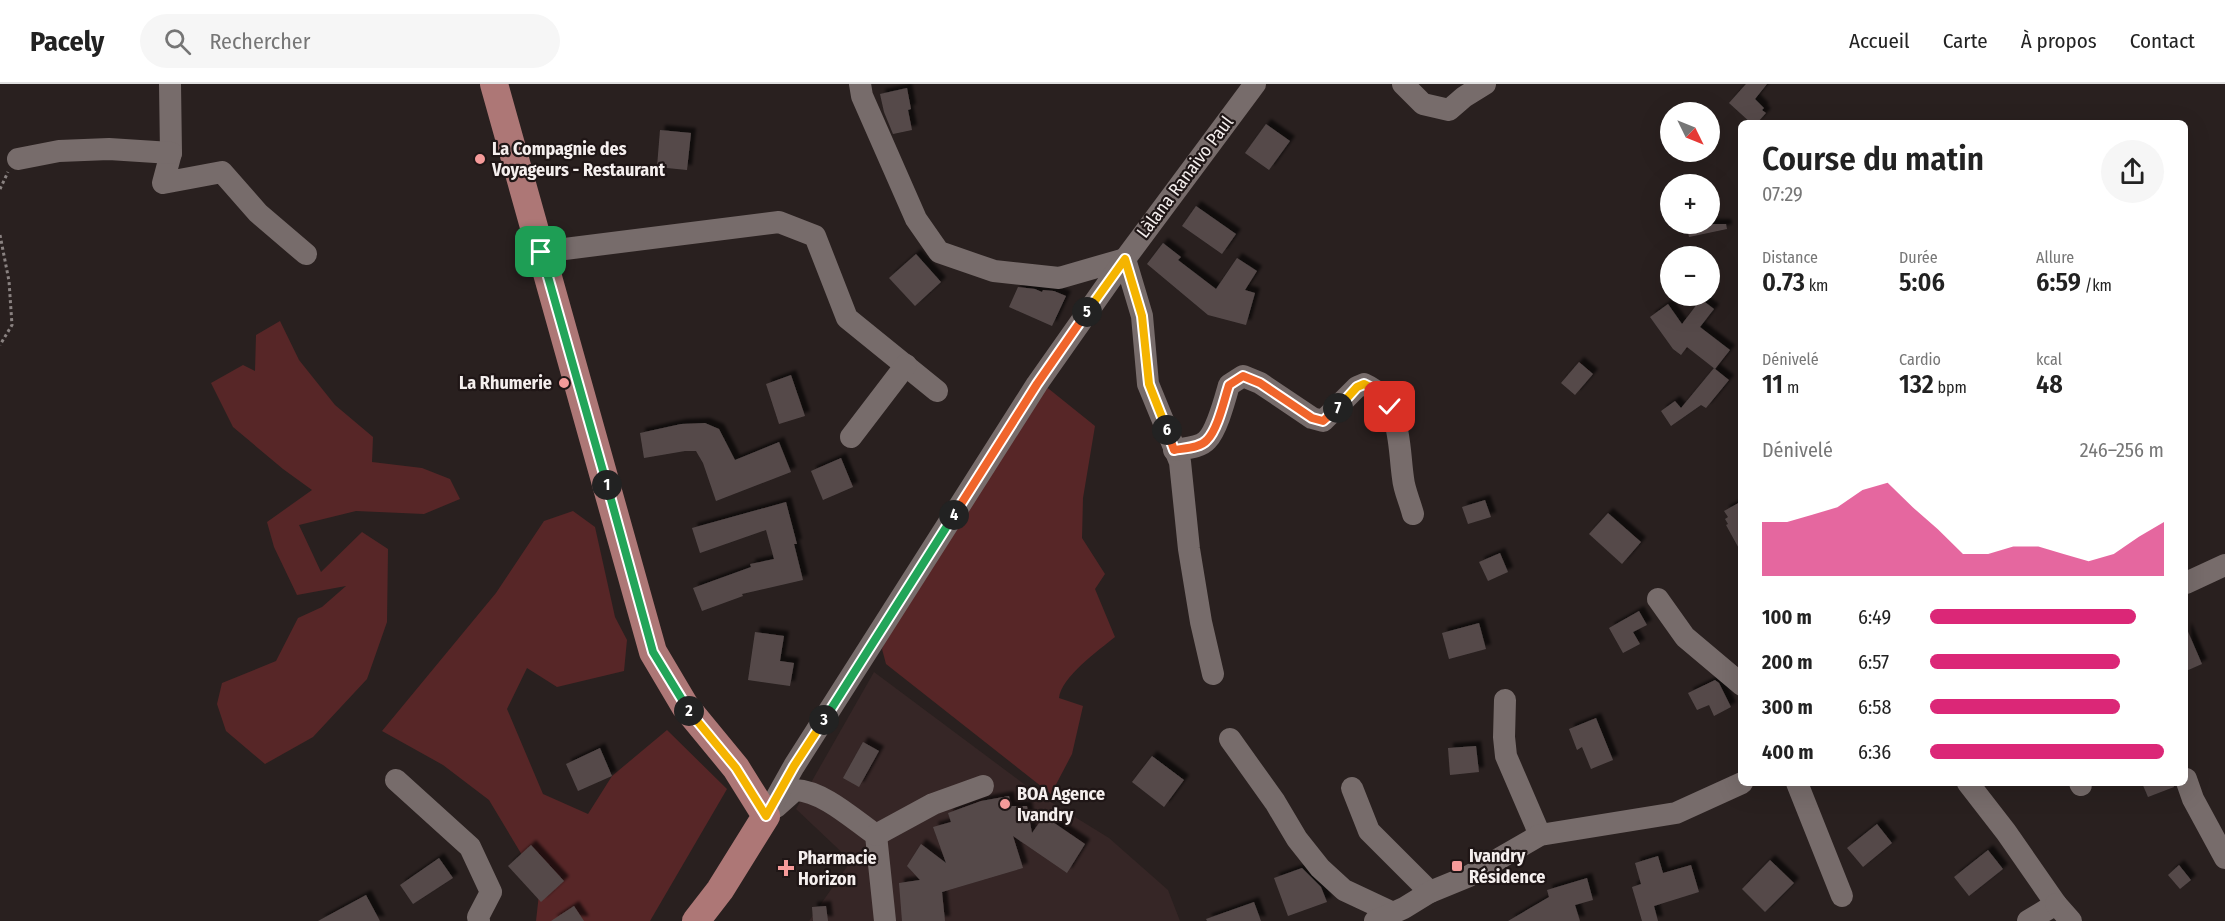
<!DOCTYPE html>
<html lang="fr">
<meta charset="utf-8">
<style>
:root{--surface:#fff;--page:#f6f6f6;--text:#222;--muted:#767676;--line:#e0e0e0;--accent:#db2777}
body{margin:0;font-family:"Fira Sans Condensed",sans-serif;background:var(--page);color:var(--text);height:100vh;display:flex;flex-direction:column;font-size:22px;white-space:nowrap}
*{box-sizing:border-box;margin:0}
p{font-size:20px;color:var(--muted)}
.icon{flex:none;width:33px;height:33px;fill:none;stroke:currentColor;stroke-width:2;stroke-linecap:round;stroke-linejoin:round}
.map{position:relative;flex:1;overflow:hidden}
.panel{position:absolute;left:1738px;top:36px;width:450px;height:666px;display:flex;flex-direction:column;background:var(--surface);border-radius:9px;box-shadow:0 6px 24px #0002}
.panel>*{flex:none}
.needle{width:39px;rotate:133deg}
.fabs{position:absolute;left:1660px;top:18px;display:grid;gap:12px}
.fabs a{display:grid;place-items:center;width:60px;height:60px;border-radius:50%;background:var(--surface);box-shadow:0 6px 24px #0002;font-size:30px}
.pin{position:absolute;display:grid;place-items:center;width:51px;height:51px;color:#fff;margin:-26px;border-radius:12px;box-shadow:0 3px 9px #0006}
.km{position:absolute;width:30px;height:30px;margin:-15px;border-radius:50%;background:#222;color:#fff;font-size:16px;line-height:30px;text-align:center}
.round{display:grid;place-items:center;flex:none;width:63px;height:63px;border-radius:32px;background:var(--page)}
.head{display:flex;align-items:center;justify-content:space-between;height:102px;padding:0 24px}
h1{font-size:33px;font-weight:600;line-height:45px}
.metrics{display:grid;grid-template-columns:repeat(3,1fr);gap:9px;height:102px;padding:6px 24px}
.metrics div{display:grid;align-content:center}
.metrics b{font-size:26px;font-weight:600}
.metrics small{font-size:16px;font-weight:400}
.metrics p{font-size:16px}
.chart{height:168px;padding:12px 24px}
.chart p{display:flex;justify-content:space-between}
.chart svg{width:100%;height:108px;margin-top:6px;fill:var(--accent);opacity:.7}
ul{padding:0 24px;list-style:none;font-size:20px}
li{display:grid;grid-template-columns:96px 72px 1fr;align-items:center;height:45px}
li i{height:15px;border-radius:8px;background:var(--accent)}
header{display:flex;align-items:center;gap:36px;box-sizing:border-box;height:84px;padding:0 30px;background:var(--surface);border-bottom:2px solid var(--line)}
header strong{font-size:28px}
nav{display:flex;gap:33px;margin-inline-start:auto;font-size:21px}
.search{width:420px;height:54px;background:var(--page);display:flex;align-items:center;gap:15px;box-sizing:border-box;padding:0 21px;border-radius:33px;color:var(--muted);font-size:22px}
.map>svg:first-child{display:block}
</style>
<header>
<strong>Pacely</strong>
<div class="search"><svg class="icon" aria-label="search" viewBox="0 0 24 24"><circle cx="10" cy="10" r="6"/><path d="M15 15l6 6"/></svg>Rechercher</div>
<nav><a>Accueil</a><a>Carte</a><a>À propos</a><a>Contact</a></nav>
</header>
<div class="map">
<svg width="2225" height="837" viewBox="0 0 2225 837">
<defs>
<filter id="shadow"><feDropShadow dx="5" dy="-5" stdDeviation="1.5" flood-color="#0009"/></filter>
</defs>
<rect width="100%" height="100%" fill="#29201f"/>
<polygon fill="#362626" points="874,588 1036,709 1109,754 1168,806 1180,837 809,837 851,777 796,725"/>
<g fill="#572627">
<polygon points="280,237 299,276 335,321 373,353 372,378 422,384 450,395 460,415 424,430 356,427 299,441 321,488 362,448 388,465 387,538 367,595 313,653 265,680 226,647 217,620 222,599 276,577 298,534 322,523 346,502 297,511 274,463 267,438 312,406 283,385 233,343 211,299 243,281 255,287 256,251"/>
<path d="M1044,301l51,41 -12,72 -1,40 23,36 -10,15 20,48c-16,13 -54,40 -56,61l24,8 -11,48 -21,40 -165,-130 -4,-15 17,-39z"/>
<polygon points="573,427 595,443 615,533 627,556 624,587 557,603 527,584 507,625 543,710 588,730 612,692 667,646 727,705 650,837 536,837 540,801 489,716 443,681 382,647 496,509 544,437"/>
</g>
<g fill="#554a4a" filter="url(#shadow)">
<polygon points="1746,0 1767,0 1755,15 1764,24 1762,26 1766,29 1757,39 1751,39 1729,19"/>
<polygon points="907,4 911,25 908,26 912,46 893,50 884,28 880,10"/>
<polygon points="1266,40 1290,57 1269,86 1245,69"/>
<polygon points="660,46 691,49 687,86 657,83"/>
<polygon points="1196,122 1236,150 1222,170 1182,142"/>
<polygon points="1686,140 1726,140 1727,145 1689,153"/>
<polygon points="1163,159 1181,173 1178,176 1216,205 1237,174 1257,187 1245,206 1255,209 1246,241 1208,231 1147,180"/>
<polygon points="916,170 941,198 915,222 889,194"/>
<polygon points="1018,203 1035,205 1042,208 1043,206 1054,207 1066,212 1052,242 1009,223"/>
<polygon points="1701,215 1714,225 1700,243 1730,266 1715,285 1687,263 1681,271 1673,265 1650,233 1668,220 1682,240"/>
<polygon points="1579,278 1593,290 1575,311 1561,299"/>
<polygon points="1714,284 1729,296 1706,324 1701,321 1671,342 1661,327 1675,317 1681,324"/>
<polygon points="791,291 805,332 779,340 766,300"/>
<polygon points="705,339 719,345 735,376 779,358 791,388 716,417 703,379 696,367 685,367 644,374 640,349 681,340"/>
<polygon points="841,374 853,403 823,416 811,387"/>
<polygon points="1485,416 1491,433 1468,440 1462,423"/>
<polygon points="1742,417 1742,470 1726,441 1728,440 1725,435 1728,433 1724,427"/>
<polygon points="786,418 797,460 794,460 803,496 742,510 743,512 702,527 693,504 751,483 750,480 774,475 766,446 700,469 692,444"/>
<polygon points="1608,429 1641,458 1622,480 1589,450"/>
<polygon points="1500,469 1508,488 1488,497 1479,478"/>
<polygon points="1639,527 1647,541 1633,548 1640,560 1623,569 1609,544"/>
<polygon points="1479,539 1486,565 1449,575 1442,549"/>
<polygon points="2186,543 2202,580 2186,587"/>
<polygon points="755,548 784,552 780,577 794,579 790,602 748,596"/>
<polygon points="1715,596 1719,599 1731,623 1714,632 1709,621 1697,626 1688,609"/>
<polygon points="1596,634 1613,676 1591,685 1582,663 1577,666 1569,645"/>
<polygon points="863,658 879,667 859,703 843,694"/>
<polygon points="1476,662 1479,688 1450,691 1448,664"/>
<polygon points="600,664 612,692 578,707 566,680"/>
<polygon points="1152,672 1184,696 1164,723 1132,698"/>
<polygon points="2142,699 2173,699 2174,703 2148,713"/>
<polygon points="1009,712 1011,722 1027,722 1032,749 1044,732 1085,760 1067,789 1013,752 1023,784 942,808 945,837 902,837 899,799 920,796 907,782 921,760 946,779 933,743 951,738 948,729 981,717"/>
<polygon points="1877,740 1892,759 1863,783 1847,764"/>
<polygon points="531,761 564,797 541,818 508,782"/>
<polygon points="1988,766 2003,785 1969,812 1954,793"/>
<polygon points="1658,772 1663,789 1691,781 1699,808 1654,822 1658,837 1642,837 1632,803 1641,800 1635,779"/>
<polygon points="439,774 453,794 413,820 400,801"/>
<polygon points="1770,776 1794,799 1765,828 1742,805"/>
<polygon points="2179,781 2191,796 2180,805 2168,791"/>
<polygon points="1302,784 1321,803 1327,818 1288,832 1274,794"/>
<polygon points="1587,794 1593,816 1575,821 1580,837 1508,837 1549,813 1547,806"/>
<polygon points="366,811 380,837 318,837"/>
<polygon points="1254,818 1261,837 1207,837 1206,835"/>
<polygon points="574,822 584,837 551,837"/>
<polygon points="826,822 828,837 813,837 812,823"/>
</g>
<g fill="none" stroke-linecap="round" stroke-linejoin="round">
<g stroke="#8a8281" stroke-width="3" stroke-dasharray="3 3" stroke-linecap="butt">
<polyline points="0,105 8,88"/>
<polyline points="0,151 9,197 12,241 0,261"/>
</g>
<g stroke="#776c6b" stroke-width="22">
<polyline points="170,0 171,69 163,99 222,88 258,129 306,170"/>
<polyline points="860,0 862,12 916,135 939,168 994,187 1059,194 1125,175"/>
<polyline points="1403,0 1423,20 1449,26 1464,13 1485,0"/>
<polyline points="18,75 59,67 109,65 171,69"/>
<polyline points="541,168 779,138 815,152 847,234 937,307"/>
<polyline points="1125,175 1142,232 1148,300 1180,378 1189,465 1201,538 1213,590"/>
<polyline points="851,353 906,281"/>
<path d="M1174,366c11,-2 26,-2 33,-10 10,-10 18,-41 22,-55l14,-9 17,7 52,35 11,3 34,-34 7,-3c38,17 34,59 39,94 1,12 7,24 10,36"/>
<polyline points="2186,499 2225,481"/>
<polyline points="1658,515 1685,553 1742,601"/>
<polyline points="1505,616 1504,653 1506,672 1540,751"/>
<polyline points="1230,655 1275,718 1297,755 1320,784 1344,806 1393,829"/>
<polyline points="2186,695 2193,715 2225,774"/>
<polyline points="396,696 470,763 491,808 478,833 479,837"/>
<polyline points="1797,699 1842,812"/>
<polyline points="1968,699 2006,748 2056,820 2028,837"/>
<polyline points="2080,699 2081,701"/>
<polyline points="1352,704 1369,747 1430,808"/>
<path d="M776,723l19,-17c28,1 58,29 81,45l9,86"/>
<polyline points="766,732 794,682 1037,300 1125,175 1255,0"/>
<polyline points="876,751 933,720 983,702"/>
<polyline points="2056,820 2071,837"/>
<polyline points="1375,837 1404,824 1430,808 1469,792 1540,751 1676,729 1742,699"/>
</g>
<polyline stroke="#ad7776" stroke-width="28" points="494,0 653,568 685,622 736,684 766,732 720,806 696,837"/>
</g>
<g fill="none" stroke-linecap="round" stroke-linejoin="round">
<defs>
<polyline id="split-1" points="541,168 607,401"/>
<polyline id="split-2" points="607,401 653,568 689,627"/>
<polyline id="split-3" points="689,627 736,684 766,732 794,682 824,636"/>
<polyline id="split-4" points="824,636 954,431"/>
<polyline id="split-5" points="954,431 1037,300 1087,228"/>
<polyline id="split-6" points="1087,228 1125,175 1142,232 1149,300 1167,346"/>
<path id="split-7" d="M1167,346l7,20c11,-2 26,-2 33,-10 11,-11 17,-40 22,-55l14,-9 17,7 52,35 11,3 15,-13"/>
<path id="split-8" d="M1338,324l19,-21 7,-3c12,5 20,12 26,23"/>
</defs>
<use href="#split-1" stroke="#fff" stroke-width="12"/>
<use href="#split-2" stroke="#fff" stroke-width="12"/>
<use href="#split-3" stroke="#fff" stroke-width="12"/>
<use href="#split-4" stroke="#fff" stroke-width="12"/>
<use href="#split-5" stroke="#fff" stroke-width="12"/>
<use href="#split-6" stroke="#fff" stroke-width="12"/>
<use href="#split-7" stroke="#fff" stroke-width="12"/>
<use href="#split-8" stroke="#fff" stroke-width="12"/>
<use href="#split-1" stroke="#22a559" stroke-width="8"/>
<use href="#split-2" stroke="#22a559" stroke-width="8"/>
<use href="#split-3" stroke="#f5b400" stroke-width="8"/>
<use href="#split-4" stroke="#22a559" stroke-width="8"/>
<use href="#split-5" stroke="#f0652b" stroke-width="8"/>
<use href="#split-6" stroke="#f5b400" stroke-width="8"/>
<use href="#split-7" stroke="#f0652b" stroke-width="8"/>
<use href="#split-8" stroke="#f5b400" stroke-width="8"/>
</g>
<g fill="#f59b9a" stroke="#1f1616" stroke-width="2">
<circle cx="480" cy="75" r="6"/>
<circle cx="564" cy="299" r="6"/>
<circle cx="1005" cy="720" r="6"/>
<rect x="1451" y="776" width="12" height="12" rx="3"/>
<path d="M783 775h6v6h6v6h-6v6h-6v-6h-6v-6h6z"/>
</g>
<g text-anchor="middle" stroke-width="4.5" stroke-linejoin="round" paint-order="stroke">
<g font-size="18" font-weight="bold" fill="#f5efee" stroke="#1f1616" text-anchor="start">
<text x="492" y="71">La Compagnie des<tspan x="492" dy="21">Voyageurs - Restaurant</tspan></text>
<text x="552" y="305" text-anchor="end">La Rhumerie</text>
<text x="1017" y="716">BOA Agence<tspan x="1017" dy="21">Ivandry</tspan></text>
<text x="1469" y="778">Ivandry<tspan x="1469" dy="21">Résidence</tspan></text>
<text x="798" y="780">Pharmacie<tspan x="798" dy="21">Horizon</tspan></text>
</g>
<g font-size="18" fill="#f5efee" stroke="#1f1616">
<text transform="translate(1185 93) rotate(-53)" y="6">Làlana Ranaivo Paul</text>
</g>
</g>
</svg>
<div class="fabs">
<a><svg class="needle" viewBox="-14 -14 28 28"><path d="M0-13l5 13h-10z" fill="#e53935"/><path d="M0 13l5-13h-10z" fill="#767676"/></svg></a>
<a>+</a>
<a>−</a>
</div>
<div class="pin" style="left:541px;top:168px;background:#1e9e55"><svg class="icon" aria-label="arrive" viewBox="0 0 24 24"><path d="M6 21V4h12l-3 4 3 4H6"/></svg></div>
<div class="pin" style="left:1390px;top:323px;background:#d93025"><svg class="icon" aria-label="check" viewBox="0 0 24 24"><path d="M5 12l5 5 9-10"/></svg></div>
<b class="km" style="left:607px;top:401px">1</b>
<b class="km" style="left:689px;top:627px">2</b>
<b class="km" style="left:824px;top:636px">3</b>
<b class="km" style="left:954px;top:431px">4</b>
<b class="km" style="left:1087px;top:228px">5</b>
<b class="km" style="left:1167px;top:346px">6</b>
<b class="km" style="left:1338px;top:324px">7</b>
<section class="panel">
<div class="head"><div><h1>Course du matin</h1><p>07:29</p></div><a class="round"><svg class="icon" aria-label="share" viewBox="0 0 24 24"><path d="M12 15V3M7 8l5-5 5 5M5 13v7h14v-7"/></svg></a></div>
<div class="metrics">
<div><p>Distance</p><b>0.73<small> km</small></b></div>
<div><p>Durée</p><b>5:06</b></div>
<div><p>Allure</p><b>6:59<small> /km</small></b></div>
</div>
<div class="metrics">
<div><p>Dénivelé</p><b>11<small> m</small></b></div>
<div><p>Cardio</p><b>132<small> bpm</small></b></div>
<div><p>kcal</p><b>48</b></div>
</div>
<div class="chart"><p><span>Dénivelé</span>246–256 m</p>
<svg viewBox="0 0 160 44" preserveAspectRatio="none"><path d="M0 44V22L10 22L20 19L30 16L40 9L50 6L60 16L70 25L80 35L90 35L100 32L110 32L120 35L130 38L140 35L150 28L160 22V44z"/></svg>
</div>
<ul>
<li><b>100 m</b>6:49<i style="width:88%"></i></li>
<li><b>200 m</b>6:57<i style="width:81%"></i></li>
<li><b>300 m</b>6:58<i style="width:81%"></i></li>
<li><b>400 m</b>6:36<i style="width:100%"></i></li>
</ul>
</section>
</div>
